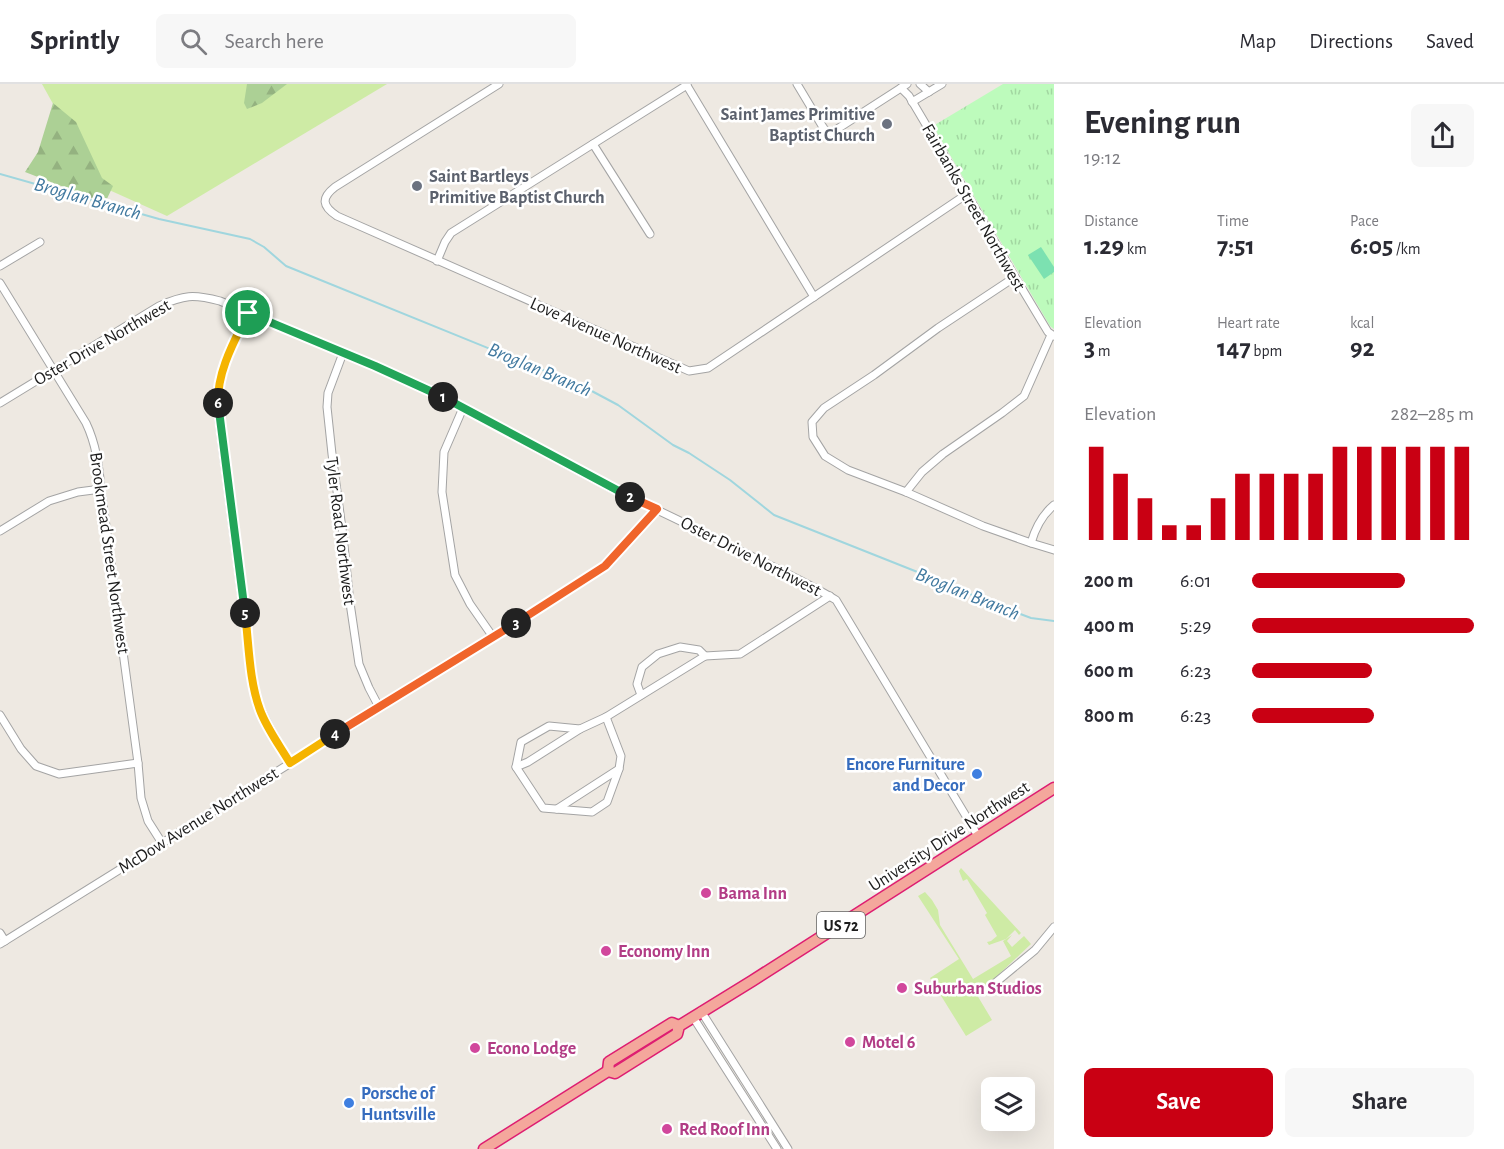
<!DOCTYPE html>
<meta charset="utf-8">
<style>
:root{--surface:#fff;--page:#f7f7f7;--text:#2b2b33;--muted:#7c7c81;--line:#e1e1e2;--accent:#c90013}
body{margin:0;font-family:"Alegreya Sans",sans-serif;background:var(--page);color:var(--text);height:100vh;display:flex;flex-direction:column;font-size:22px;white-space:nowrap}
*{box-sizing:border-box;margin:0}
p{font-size:20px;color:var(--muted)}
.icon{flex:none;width:33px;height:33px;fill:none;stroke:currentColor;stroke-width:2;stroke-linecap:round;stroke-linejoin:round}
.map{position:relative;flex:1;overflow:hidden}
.drawer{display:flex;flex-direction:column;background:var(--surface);width:450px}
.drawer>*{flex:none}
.buttons{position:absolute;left:981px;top:993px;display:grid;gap:12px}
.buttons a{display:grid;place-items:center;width:54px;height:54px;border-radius:9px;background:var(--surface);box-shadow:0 6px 24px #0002;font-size:30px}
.pin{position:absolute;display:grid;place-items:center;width:51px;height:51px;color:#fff;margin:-26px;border:3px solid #fff;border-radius:50%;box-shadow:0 2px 6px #0007}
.km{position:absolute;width:30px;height:30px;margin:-15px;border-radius:50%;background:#222;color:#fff;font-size:16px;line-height:30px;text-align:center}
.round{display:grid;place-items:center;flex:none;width:63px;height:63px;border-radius:9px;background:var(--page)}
.head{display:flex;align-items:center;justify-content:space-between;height:102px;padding:0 30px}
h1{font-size:33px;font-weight:600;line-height:45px}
.figures{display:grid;grid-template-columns:repeat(3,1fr);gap:9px;height:102px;padding:6px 30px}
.figures div{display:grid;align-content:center}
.figures b{font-size:26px;font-weight:600}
.figures small{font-size:16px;font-weight:400}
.figures p{font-size:16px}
.chart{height:168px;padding:12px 30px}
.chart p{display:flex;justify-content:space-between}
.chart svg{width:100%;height:108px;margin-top:6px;stroke:var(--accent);stroke-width:6}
.button{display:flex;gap:12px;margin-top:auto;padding:12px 30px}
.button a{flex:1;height:69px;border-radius:9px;background:var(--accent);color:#fff;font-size:24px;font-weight:600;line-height:69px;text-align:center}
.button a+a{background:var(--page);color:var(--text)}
ul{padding:0 30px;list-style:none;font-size:20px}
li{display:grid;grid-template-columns:96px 72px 1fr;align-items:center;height:45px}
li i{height:15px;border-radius:8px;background:var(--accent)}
header{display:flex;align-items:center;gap:36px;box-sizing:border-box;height:84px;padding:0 30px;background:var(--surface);border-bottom:2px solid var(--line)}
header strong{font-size:28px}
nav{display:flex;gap:33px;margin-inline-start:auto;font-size:21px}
.search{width:420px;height:54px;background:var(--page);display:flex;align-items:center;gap:15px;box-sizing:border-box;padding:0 21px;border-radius:9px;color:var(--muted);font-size:22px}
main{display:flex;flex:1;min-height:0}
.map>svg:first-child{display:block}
</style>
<header>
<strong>Sprintly</strong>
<div class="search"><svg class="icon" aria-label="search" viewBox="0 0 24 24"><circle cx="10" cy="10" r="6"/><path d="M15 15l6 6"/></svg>Search here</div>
<nav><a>Map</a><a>Directions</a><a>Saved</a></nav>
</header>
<main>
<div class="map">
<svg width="1054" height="1065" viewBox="0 0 1054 1065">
<defs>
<pattern id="forest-firs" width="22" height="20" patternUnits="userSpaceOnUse" patternTransform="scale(1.5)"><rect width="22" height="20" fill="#acd095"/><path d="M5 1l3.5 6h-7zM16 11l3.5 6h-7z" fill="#94b280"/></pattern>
<pattern id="park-tufts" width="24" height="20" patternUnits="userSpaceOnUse" patternTransform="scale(1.5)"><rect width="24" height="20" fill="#bdfbbc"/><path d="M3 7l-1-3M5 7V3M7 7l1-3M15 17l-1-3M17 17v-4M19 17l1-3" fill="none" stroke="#a2d7a1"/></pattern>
</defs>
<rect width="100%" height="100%" fill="#eee9e2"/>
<g fill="#ceeba5">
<polygon points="42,0 387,0 167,132 98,101"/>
<polygon points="961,784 1021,849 1019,851 1015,846 1006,855 989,861 987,858 991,857 997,852 985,831 987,829 967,795 963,797 959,787"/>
<polygon points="925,808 932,816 938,826 940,841 973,895 1011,872 1003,857 1012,851 1007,857 1012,863 1024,852 1031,860 977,911 992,936 966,952 930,894 959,875 918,812"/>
</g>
<g fill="url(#forest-firs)">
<polygon points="247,0 287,0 262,19 247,25 244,19"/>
<polygon points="53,19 76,38 102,94 113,102 105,119 25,88 38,68"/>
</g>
<polygon fill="url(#park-tufts)" points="1003,0 1054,0 1054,245 1050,242 933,42"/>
<polygon fill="#7ce1b1" points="1041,163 1054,183 1054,188 1044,195 1028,171"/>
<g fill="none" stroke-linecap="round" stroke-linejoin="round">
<polyline stroke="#a0d6de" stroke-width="2" points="0,90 159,135 250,155 264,163 286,182 537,284 573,297 618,321 673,361 689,369 730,396 774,431 925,491 991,519 1031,534 1054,537"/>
<defs>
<g id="minor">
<path d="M499,0l-164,103c-14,11 -13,19 2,29l352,155 19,-3 259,-174"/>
<polyline points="686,0 814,213"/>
<polyline points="797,0 821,40 825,46 831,49 907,0"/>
<polyline points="920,0 929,8"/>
<polyline points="901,4 909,12 967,110 1015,193 1048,248 1054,252"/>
<polyline points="912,18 942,0"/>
<polyline points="593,60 650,150"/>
<polyline points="437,177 445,158 451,149 687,1"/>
<polyline points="0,182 40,158"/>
<polyline points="1015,193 938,244 874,291 824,324 812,338 813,353 825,372 848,386 906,408 983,442 1031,459 1054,466"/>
<path d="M0,199l86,140c10,21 13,43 15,66l37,274 3,35 7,23 14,22"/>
<path d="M248,229c-11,24 -29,54 -30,81 -1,6 0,13 0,19l36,279c9,26 22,47 36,71"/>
<polyline points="343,269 328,309 327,323 332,370 343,452 350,519 359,580 369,604 379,623"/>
<path d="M0,319l159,-97c25,-11 34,-12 61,-5l155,65 57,26 192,103c40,17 78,37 117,56 32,16 65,31 95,49l142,236"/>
<polyline points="463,324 444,368 442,408 455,491 470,520 493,553"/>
<polyline points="906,408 922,388 943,370 1002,329 1024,312 1051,251"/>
<polyline points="0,447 49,417 78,408 101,405"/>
<path d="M1031,459c4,-14 11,-28 23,-38"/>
<polyline points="641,611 637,600 642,583 658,570 680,563 699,566 705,572"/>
<polyline points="0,631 21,665 36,682 59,690 138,679"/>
<polyline points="516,683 528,678 580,645"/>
<polyline points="619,685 607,718 592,728 543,724 516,683 521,658 549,642 580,645 606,633 705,572 740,570 830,512"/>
<polyline points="557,725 619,685 621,672 606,633"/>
<polyline points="0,849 5,857"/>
<polyline points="0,860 493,553 605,482 657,425"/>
<polyline points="989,904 1035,866 1054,843"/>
<polyline points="701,927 788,1065"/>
<polyline points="693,933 777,1065"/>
</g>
<g id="trunk">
<polyline points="608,987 609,978 672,939 679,942"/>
<polyline points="484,1065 608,987 615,989 677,950 679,942 752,897 1054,704"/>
</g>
</defs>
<use href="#minor" stroke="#a4a4a4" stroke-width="9"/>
<use href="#trunk" stroke="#de1d71" stroke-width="13"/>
<use href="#minor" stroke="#fff" stroke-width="7"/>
<use href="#trunk" stroke="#f4a79c" stroke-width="10"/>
</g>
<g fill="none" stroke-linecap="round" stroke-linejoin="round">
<defs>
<polyline id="split-1" points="248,229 375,282 443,313"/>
<polyline id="split-2" points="443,313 630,413"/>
<polyline id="split-3" points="516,539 605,482 657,425 630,413"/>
<polyline id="split-4" points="335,650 516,539"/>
<path id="split-5" d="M245,529c4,32 4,67 15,97 7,19 20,36 30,53l45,-29"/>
<polyline id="split-6" points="218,319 245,529"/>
<path id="split-7" d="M218,319c-1,-32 17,-63 30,-90"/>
</defs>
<use href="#split-1" stroke="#fff" stroke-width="12"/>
<use href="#split-2" stroke="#fff" stroke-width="12"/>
<use href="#split-3" stroke="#fff" stroke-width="12"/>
<use href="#split-4" stroke="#fff" stroke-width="12"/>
<use href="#split-5" stroke="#fff" stroke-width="12"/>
<use href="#split-6" stroke="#fff" stroke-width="12"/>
<use href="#split-7" stroke="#fff" stroke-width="12"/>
<use href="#split-1" stroke="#22a559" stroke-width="8"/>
<use href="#split-2" stroke="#22a559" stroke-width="8"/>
<use href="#split-3" stroke="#f0652b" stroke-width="8"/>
<use href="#split-4" stroke="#f0652b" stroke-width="8"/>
<use href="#split-5" stroke="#f5b400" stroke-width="8"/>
<use href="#split-6" stroke="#22a559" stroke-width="8"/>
<use href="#split-7" stroke="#f5b400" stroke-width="8"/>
</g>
<g fill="#6b7280" stroke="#fff" stroke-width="2">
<circle cx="887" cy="40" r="6"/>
<circle cx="417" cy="102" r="6"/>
</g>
<g fill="#3f7fe0" stroke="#fff" stroke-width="2">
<circle cx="977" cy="690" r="6"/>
<circle cx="349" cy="1019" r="6"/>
</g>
<g fill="#d1479c" stroke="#fff" stroke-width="2">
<circle cx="706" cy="809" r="6"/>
<circle cx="606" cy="867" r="6"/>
<circle cx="902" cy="904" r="6"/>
<circle cx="850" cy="958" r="6"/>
<circle cx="475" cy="964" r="6"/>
<circle cx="667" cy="1045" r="6"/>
</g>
<g text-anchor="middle" stroke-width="5" stroke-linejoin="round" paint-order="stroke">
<rect fill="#fff" stroke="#616161" stroke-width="1.5" x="817" y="828" width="48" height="26" rx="4.5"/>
<g font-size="16" font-weight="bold" fill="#1d1d1d">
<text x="841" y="847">US 72</text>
</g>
<g font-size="18" font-weight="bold" fill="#5b616d" stroke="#fff" text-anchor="end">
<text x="875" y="36">Saint James Primitive<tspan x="875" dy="21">Baptist Church</tspan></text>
<text x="429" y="98" text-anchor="start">Saint Bartleys<tspan x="429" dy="21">Primitive Baptist Church</tspan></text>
</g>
<g font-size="18" fill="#1d1d1d" stroke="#fff">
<text transform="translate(974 123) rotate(60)" y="6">Fairbanks Street Northwest</text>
<text transform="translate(606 251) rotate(24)" y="6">Love Avenue Northwest</text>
<text transform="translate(102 258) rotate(-30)" y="6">Oster Drive Northwest</text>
<text transform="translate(341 447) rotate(83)" y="6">Tyler Road Northwest</text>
<text transform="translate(110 469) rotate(82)" y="6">Brookmead Street Northwest</text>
<text transform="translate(751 472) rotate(27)" y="6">Oster Drive Northwest</text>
<text transform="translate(198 736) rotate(-32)" y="6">McDow Avenue Northwest</text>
<text transform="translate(949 752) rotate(-33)" y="6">University Drive Northwest</text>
</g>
<g font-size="18" font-weight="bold" fill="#366cbe" stroke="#fff" text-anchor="end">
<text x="965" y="686">Encore Furniture<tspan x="965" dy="21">and Decor</tspan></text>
<text x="361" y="1015" text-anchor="start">Porsche of<tspan x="361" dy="21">Huntsville</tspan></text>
</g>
<g font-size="18" font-weight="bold" fill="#b23c85" stroke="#fff" text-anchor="start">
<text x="718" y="815">Bama Inn</text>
<text x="618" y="873">Economy Inn</text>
<text x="914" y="910">Suburban Studios</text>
<text x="862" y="964">Motel 6</text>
<text x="487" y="970">Econo Lodge</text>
<text x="679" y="1051">Red Roof Inn</text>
</g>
<g font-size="20" font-style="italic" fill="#41799f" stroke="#fff">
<text transform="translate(88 114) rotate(16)" y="7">Broglan Branch</text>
<text transform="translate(540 285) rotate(23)" y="7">Broglan Branch</text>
<text transform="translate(968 509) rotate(22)" y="7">Broglan Branch</text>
</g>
</g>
</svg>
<div class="buttons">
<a><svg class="icon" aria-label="layers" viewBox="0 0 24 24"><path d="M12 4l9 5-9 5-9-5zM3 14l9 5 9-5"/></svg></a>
</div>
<div class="pin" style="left:248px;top:229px;background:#1e9e55"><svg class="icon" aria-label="arrive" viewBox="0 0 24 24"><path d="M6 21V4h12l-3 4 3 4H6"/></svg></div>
<b class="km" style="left:443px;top:313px">1</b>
<b class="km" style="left:630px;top:413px">2</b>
<b class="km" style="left:516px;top:539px">3</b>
<b class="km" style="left:335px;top:650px">4</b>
<b class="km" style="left:245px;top:529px">5</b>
<b class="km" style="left:218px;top:319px">6</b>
</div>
<section class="drawer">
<div class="head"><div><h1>Evening run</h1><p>19:12</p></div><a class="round"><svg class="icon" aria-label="share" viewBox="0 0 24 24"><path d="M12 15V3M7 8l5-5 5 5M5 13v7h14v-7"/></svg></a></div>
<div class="figures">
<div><p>Distance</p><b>1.29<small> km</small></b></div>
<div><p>Time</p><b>7:51</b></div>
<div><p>Pace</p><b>6:05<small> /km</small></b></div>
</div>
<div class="figures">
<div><p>Elevation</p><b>3<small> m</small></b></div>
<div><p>Heart rate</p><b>147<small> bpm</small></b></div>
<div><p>kcal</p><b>92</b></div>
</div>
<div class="chart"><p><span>Elevation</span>282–285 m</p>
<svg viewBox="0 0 160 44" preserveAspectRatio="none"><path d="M5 44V6M15 44V17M25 44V27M35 44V38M45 44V38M55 44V27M65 44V17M75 44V17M85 44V17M95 44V17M105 44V6M115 44V6M125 44V6M135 44V6M145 44V6M155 44V6"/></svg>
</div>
<ul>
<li><b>200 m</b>6:01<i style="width:69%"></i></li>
<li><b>400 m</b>5:29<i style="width:100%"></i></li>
<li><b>600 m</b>6:23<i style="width:54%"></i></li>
<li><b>800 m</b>6:23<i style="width:55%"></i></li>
</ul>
<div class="button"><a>Save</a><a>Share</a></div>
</section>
</main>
